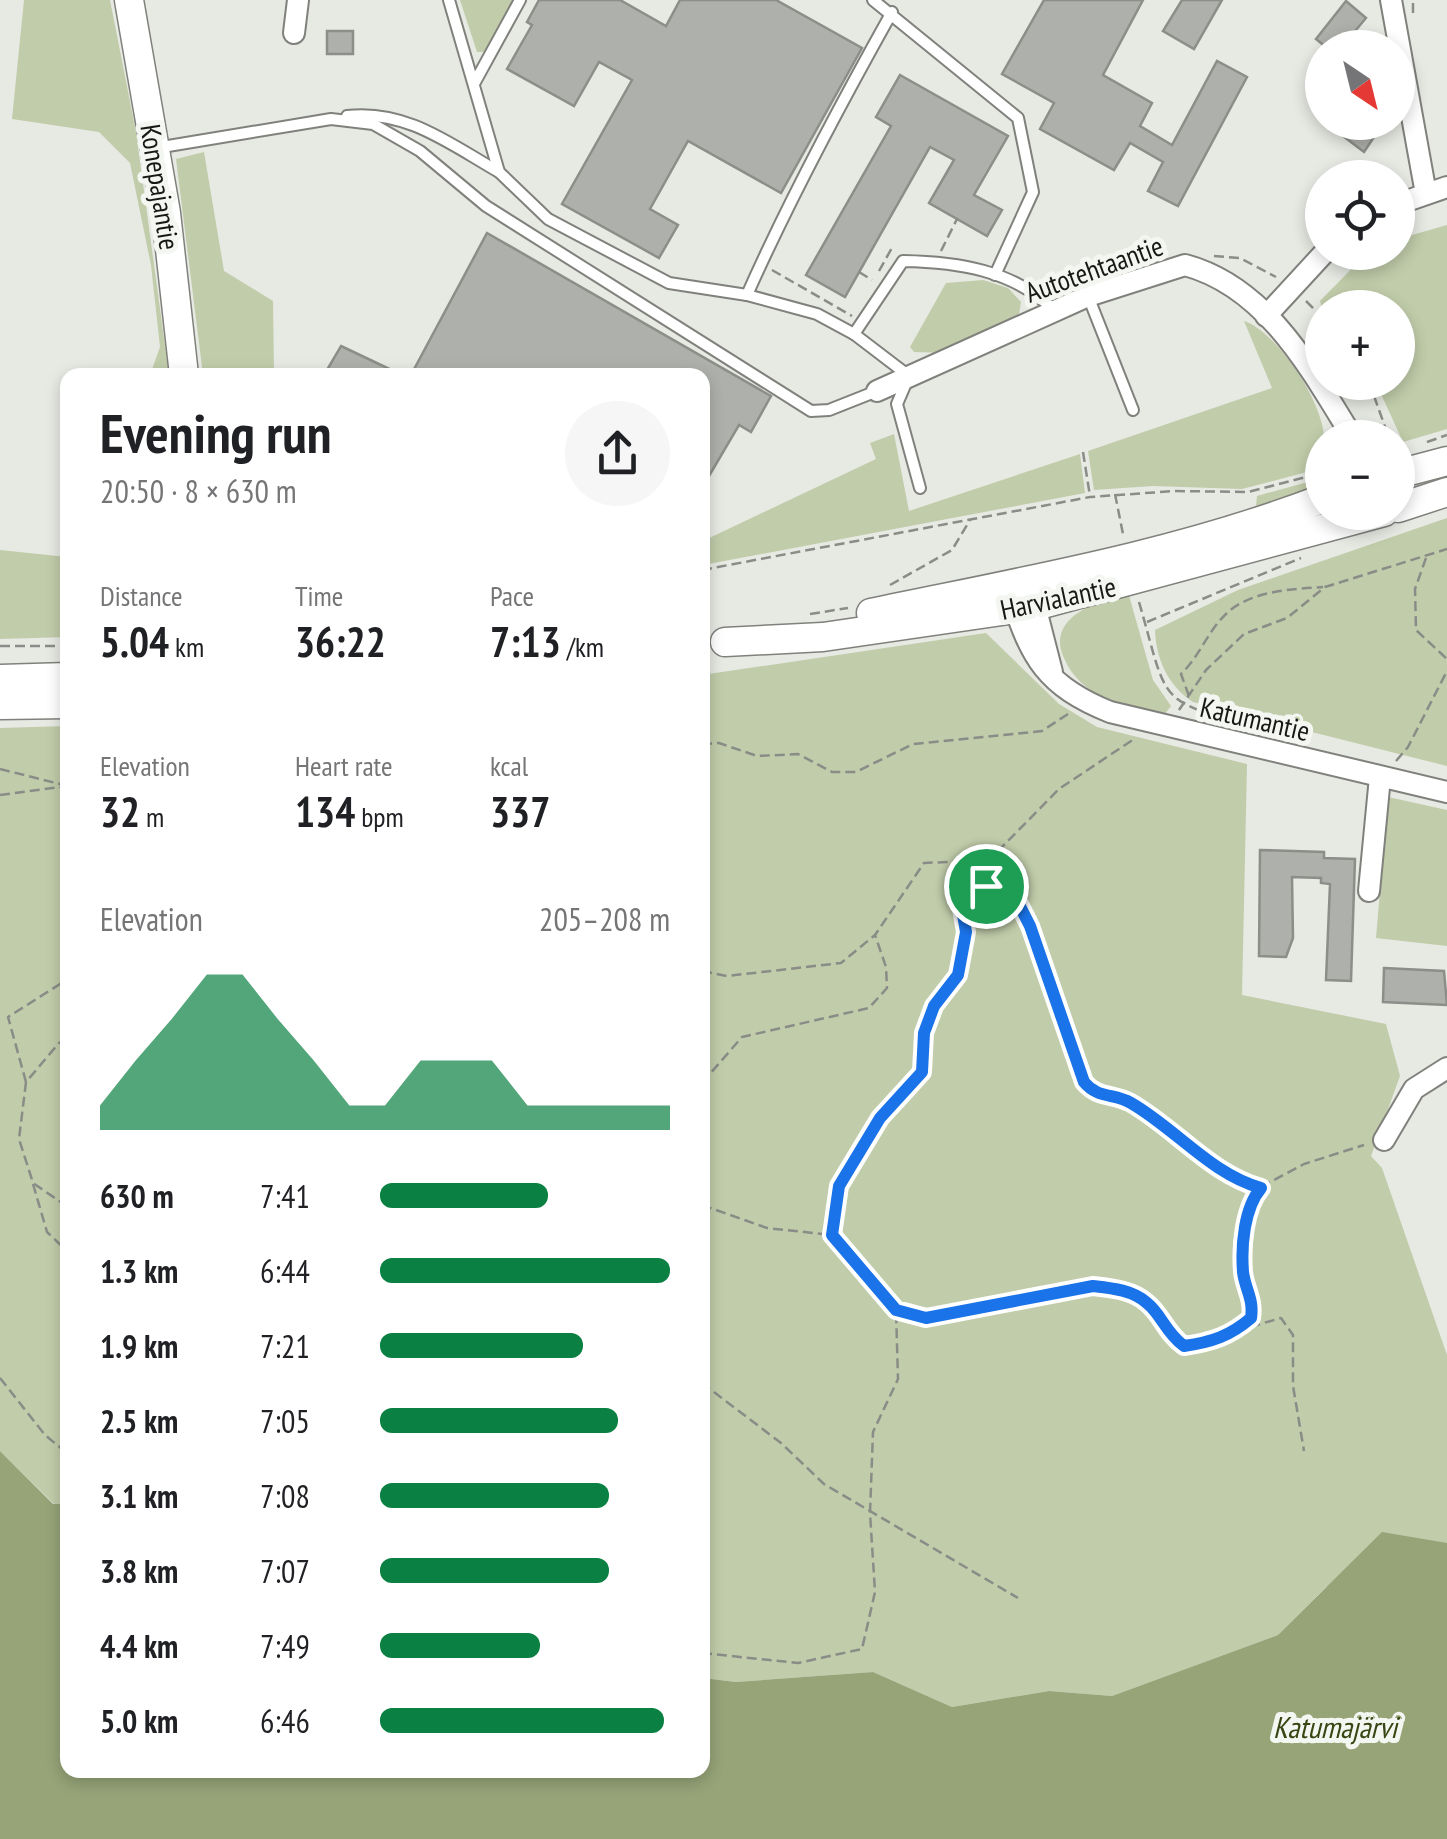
<!DOCTYPE html>
<meta charset="utf-8">
<style>
:root{--surface:#fff;--page:#f6f6f6;--text:#202124;--muted:#757577;--accent:#0b8043}
body{margin:0;font-family:"PT Sans Narrow",sans-serif;background:var(--page);color:var(--text);height:100vh;display:flex;flex-direction:column;font-size:38px;white-space:nowrap}
*{box-sizing:border-box;margin:0}
p{font-size:32px;color:var(--muted)}
.icon{flex:none;width:55px;height:55px;fill:none;stroke:currentColor;stroke-width:2;stroke-linecap:round;stroke-linejoin:round}
.map{position:relative;flex:1;overflow:hidden}
.panel{position:absolute;left:60px;top:368px;width:650px;height:1410px;display:flex;flex-direction:column;background:var(--surface);border-radius:20px;box-shadow:0 5px 15px #0003}
.panel>*{flex:none}
.needle{width:65px;rotate:145deg}
.tools{position:absolute;left:1305px;top:30px;display:grid;gap:20px}
.tools a{display:grid;place-items:center;width:110px;height:110px;border-radius:50%;background:var(--surface);box-shadow:0 5px 15px #0003;font-size:50px}
.pin{position:absolute;display:grid;place-items:center;width:85px;height:85px;color:#fff;margin:-42px;border:5px solid #fff;border-radius:50%;box-shadow:0 2px 10px #0007}
.round{display:grid;place-items:center;flex:none;width:105px;height:105px;border-radius:52px;background:var(--page)}
.overview{display:flex;align-items:center;justify-content:space-between;height:170px;padding:0 40px}
h1{font-size:55px;font-weight:600;line-height:75px}
.figures{display:grid;grid-template-columns:repeat(3,1fr);gap:15px;height:170px;padding:10px 40px}
.figures div{display:grid;align-content:center}
.figures b{font-size:42px;font-weight:600}
.figures small{font-size:28px;font-weight:400}
.figures p{font-size:28px}
.chart{height:280px;padding:20px 40px}
.chart p{display:flex;justify-content:space-between}
.chart svg{width:100%;height:180px;margin-top:10px;fill:var(--accent);opacity:.7}
ul{padding:0 40px;list-style:none;font-size:32px}
li{display:grid;grid-template-columns:160px 120px 1fr;align-items:center;height:75px}
li i{height:25px;border-radius:12px;background:var(--accent)}
.map>svg:first-child{display:block}
</style>
<div class="map">
<svg width="1447" height="1839" viewBox="0 0 1447 1839">
<rect width="100%" height="100%" fill="#e7e9e3"/>
<g fill="#c1ccaa">
<polygon points="24,0 110,0 136,132 169,375 150,375 160,347 151,265 130,163 99,132 12,119"/>
<polygon points="460,0 514,0 486,52 477,52"/>
<polygon points="204,152 224,271 273,301 274,375 203,375 176,159"/>
<polygon points="1447,225 1447,429 1403,442 1376,383 1398,382 1398,308 1322,308 1320,301 1367,253 1398,252 1398,239"/>
<polygon points="983,280 1008,288 1021,302 1019,315 946,353 914,352 910,347 946,283"/>
<path d="M1244,321c32,10 79,81 80,116 1,7 -1,21 -2,31l-80,21 -89,-3 -59,4 -6,-39 184,-63z"/>
<polygon points="894,434 909,511 1080,454 1085,493 703,565 703,541 876,459 870,443"/>
<polygon points="1322,478 1315,489 1256,506 1257,496"/>
<path d="M1447,518v248l-254,-64c-25,-16 -37,-43 -38,-72l83,-40z"/>
<polygon points="0,550 67,557 67,637 0,639"/>
<path d="M1128,592l25,88 18,26 -7,9c-20,-4 -41,-8 -60,-17 -16,-8 -32,-21 -39,-38 -21,-43 32,-58 63,-68z"/>
<polygon points="986,633 1059,704 1097,727 1247,764 1242,995 1386,1024 1400,1076 1371,1156 1382,1168 1447,1355 1447,1543 1326,1587 1278,1635 1112,1696 1049,1691 952,1707 873,1672 736,1682 703,1678 702,675"/>
<polygon points="67,726 67,1504 54,1504 0,1451 0,728"/>
<polygon points="1388,797 1447,810 1447,946 1376,938"/>
</g>
<polygon fill="#96a478" points="0,1451 53,1504 67,1504 68,1770 702,1770 703,1678 736,1682 873,1672 952,1707 1049,1691 1112,1696 1278,1635 1382,1532 1447,1543 1447,1839 0,1839"/>
<g fill="#aeb0ab" stroke="#8c8e89" stroke-width="2.5">
<polygon points="539,0 620,0 666,26 680,0 776,0 862,48 781,193 688,141 650,209 678,225 659,258 562,204 632,80 599,62 574,106 507,69 532,25 527,22"/>
<polygon points="1044,0 1143,0 1103,75 1152,103 1140,126 1172,145 1217,61 1247,77 1178,206 1148,191 1163,162 1130,143 1114,170 1040,129 1054,103 1002,74"/>
<polygon points="1182,0 1222,0 1194,49 1163,31"/>
<polygon points="1346,1 1366,18 1341,48 1327,48 1316,39"/>
<rect x="327" y="31" width="26" height="23"/>
<polygon points="900,75 1008,136 974,195 1002,210 987,236 929,203 954,160 930,147 845,297 806,275 891,126 876,117"/>
<polygon points="1353,122 1384,122 1364,152 1343,136"/>
<polygon points="487,233 771,396 751,432 739,425 702,488 702,375 411,375"/>
<polygon points="341,346 402,375 324,375"/>
<polygon points="1260,850 1324,852 1324,858 1355,859 1351,981 1326,980 1330,884 1321,883 1321,878 1292,877 1293,938 1286,957 1259,956"/>
<polygon points="1384,968 1444,971 1447,1005 1383,1002"/>
</g>
<g fill="none" stroke-linecap="round" stroke-linejoin="round">
<defs>
<g id="lane">
<polyline points="449,0 499,172 548,219 669,283 747,295 817,314 854,334"/>
<polyline points="873,0 1018,118 1033,192 995,275"/>
<polyline points="475,82 520,0"/>
<path d="M347,116c59,-7 103,28 152,56"/>
<polyline points="156,148 331,119 373,124 420,151 486,206 811,411 829,410 877,391"/>
<path d="M747,295c43,-97 93,-190 145,-283"/>
<polyline points="1088,296 1133,410"/>
<path d="M920,488l-23,-84 12,-28 -55,-42 49,-73c55,1 110,9 151,49"/>
</g>
<g id="street">
<polyline points="1391,0 1426,194"/>
<polyline points="294,33 298,0"/>
<polyline points="1398,204 1447,187"/>
<polyline points="1266,316 1325,252"/>
<path d="M877,391l211,-95 97,-31c82,22 126,105 168,173"/>
<polyline points="1032,594 1052,672"/>
<path d="M1011,596c20,63 35,90 99,116l337,80"/>
<polyline points="1369,891 1380,777"/>
<polyline points="1384,1140 1414,1089 1447,1068"/>
</g>
<g id="secondary">
<polyline points="129,0 166,213 184,375"/>
<polyline points="1398,474 1447,461"/>
<polyline points="1398,508 1447,492"/>
<path d="M871,613c153,-32 305,-58 451,-114"/>
<polyline points="725,642 823,637 1035,606 1384,512"/>
<polyline points="0,679 68,677"/>
<polyline points="0,705 68,704"/>
</g>
</defs>
<use href="#lane" stroke="#80817c" stroke-width="14"/>
<use href="#street" stroke="#80817c" stroke-width="24"/>
<use href="#secondary" stroke="#80817c" stroke-width="31"/>
<g stroke="#8a8c87" stroke-width="2.5" stroke-dasharray="10 5" stroke-linecap="butt">
<polyline points="1413,13 1413,0"/>
<polyline points="941,251 957,219"/>
<polyline points="1214,256 1240,258 1276,277"/>
<polyline points="772,270 852,316"/>
<polyline points="879,271 893,246"/>
<polyline points="859,272 872,280"/>
<polyline points="1306,301 1322,317"/>
<polyline points="1369,382 1389,438"/>
<polyline points="1427,442 1447,435"/>
<polyline points="1083,452 1090,496"/>
<polyline points="1115,494 1123,534"/>
<polyline points="1426,558 1415,589 1416,630 1447,659"/>
<polyline points="702,570 1090,497 1175,491 1248,492 1322,473"/>
<polyline points="890,585 952,550 970,520"/>
<path d="M1139,602c30,103 15,98 122,126"/>
<polyline points="810,614 848,608"/>
<polyline points="1147,622 1301,558"/>
<polyline points="0,646 68,646"/>
<path d="M1189,696l-8,-22c18,-17 26,-41 43,-58 23,-25 67,-27 99,-29"/>
<polyline points="1179,710 1206,670 1244,634 1287,618 1325,587 1447,549"/>
<polyline points="702,744 719,743 757,756 798,754 832,772 856,772 913,744 1042,731 1071,712"/>
<polyline points="1396,761 1408,747 1447,671"/>
<polyline points="0,769 68,786"/>
<polyline points="0,795 68,786"/>
<polyline points="702,971 727,976 841,963 875,935 924,863 969,861 999,848"/>
<polyline points="68,1042 59,1043 26,1082 19,1139 33,1183 68,1207"/>
<polyline points="60,1043 68,1032"/>
<polyline points="26,1082 8,1017 68,979"/>
<polyline points="702,1083 742,1037 869,1008 887,988 886,967 875,935"/>
<polyline points="33,1184 47,1232 68,1252"/>
<polyline points="1261,1187 1304,1164 1364,1145"/>
<polyline points="702,1205 767,1228 832,1235 839,1186 880,1118 921,1072 924,1033 934,1006 959,975 966,932 962,909 970,895 986,886 1002,847 1059,789 1134,739"/>
<path d="M832,1235l64,75 30,8 167,-33c18,3 40,5 55,18 14,12 17,29 36,42l28,-3 39,-25c3,-18 -6,-28 -8,-45 -2,-27 2,-63 18,-84 -50,-15 -85,-59 -130,-85 -17,-10 -33,-4 -48,-21l-53,-156 -33,-66"/>
<polyline points="1236,1331 1281,1318 1293,1335 1293,1386 1304,1451"/>
<polyline points="0,1378 45,1435 68,1454"/>
<polyline points="702,1383 781,1443 824,1484 1018,1598"/>
<polyline points="702,1653 798,1663 862,1649 875,1592 870,1513 873,1432 898,1379 896,1310"/>
</g>
<use href="#lane" stroke="#fff" stroke-width="10"/>
<use href="#street" stroke="#fff" stroke-width="20"/>
<use href="#secondary" stroke="#fff" stroke-width="28"/>
</g>
<g fill="none" stroke-linecap="round" stroke-linejoin="round">
<defs>
<path id="route" d="M996,859l34,67 54,156c14,17 30,11 47,21 45,26 80,71 130,85 -17,20 -20,58 -18,84 2,17 11,27 8,46 -21,18 -39,24 -67,28 -19,-14 -22,-31 -37,-43 -14,-13 -36,-15 -54,-17l-167,32 -30,-8 -64,-75 7,-49 41,-68 42,-46 2,-39 10,-27 24,-31 8,-43 -4,-23 8,-14 16,-9z"/>
</defs>
<use href="#route" stroke="#fff" stroke-width="20"/>
<use href="#route" stroke="#1a73e8" stroke-width="12"/>
</g>
<g text-anchor="middle" stroke-width="10" stroke-linejoin="round" paint-order="stroke">
<g font-size="28" fill="#181917" stroke="#f4f6f1">
<text transform="translate(160 187) rotate(81)" y="10">Konepajantie</text>
<text transform="translate(1094 269) rotate(-20)" y="10">Autotehtaantie</text>
<text transform="translate(1058 598) rotate(-12)" y="10">Harvialantie</text>
<text transform="translate(1255 719) rotate(13)" y="10">Katumantie</text>
</g>
<g font-size="30" font-style="italic" fill="#384613" stroke="#f4f6f1">
<text x="1335" y="1738">Katumajärvi</text>
</g>
</g>
</svg>
<div class="tools">
<a><svg class="needle" viewBox="-14 -14 28 28"><path d="M0-13l5 13h-10z" fill="#e53935"/><path d="M0 13l5-13h-10z" fill="#757577"/></svg></a>
<a><svg class="icon" aria-label="locate" viewBox="0 0 24 24"><circle cx="12" cy="12" r="6"/><path d="M12 2v4M12 18v4M2 12h4M18 12h4"/></svg></a>
<a>+</a>
<a>−</a>
</div>
<div class="pin" style="left:986px;top:886px;background:#1e9e55"><svg class="icon" aria-label="arrive" viewBox="0 0 24 24"><path d="M6 21V4h12l-3 4 3 4H6"/></svg></div>
<section class="panel">
<div class="overview"><div><h1>Evening run</h1><p>20:50 · 8 × 630 m</p></div><a class="round"><svg class="icon" aria-label="share" viewBox="0 0 24 24"><path d="M12 15V3M7 8l5-5 5 5M5 13v7h14v-7"/></svg></a></div>
<div class="figures">
<div><p>Distance</p><b>5.04<small> km</small></b></div>
<div><p>Time</p><b>36:22</b></div>
<div><p>Pace</p><b>7:13<small> /km</small></b></div>
</div>
<div class="figures">
<div><p>Elevation</p><b>32<small> m</small></b></div>
<div><p>Heart rate</p><b>134<small> bpm</small></b></div>
<div><p>kcal</p><b>337</b></div>
</div>
<div class="chart"><p><span>Elevation</span>205–208 m</p>
<svg viewBox="0 0 160 44" preserveAspectRatio="none"><path d="M0 44V38L10 27L20 17L30 6L40 6L50 17L60 27L70 38L80 38L90 27L100 27L110 27L120 38L130 38L140 38L150 38L160 38V44z"/></svg>
</div>
<ul>
<li><b>630 m</b>7:41<i style="width:58%"></i></li>
<li><b>1.3 km</b>6:44<i style="width:100%"></i></li>
<li><b>1.9 km</b>7:21<i style="width:70%"></i></li>
<li><b>2.5 km</b>7:05<i style="width:82%"></i></li>
<li><b>3.1 km</b>7:08<i style="width:79%"></i></li>
<li><b>3.8 km</b>7:07<i style="width:79%"></i></li>
<li><b>4.4 km</b>7:49<i style="width:55%"></i></li>
<li><b>5.0 km</b>6:46<i style="width:98%"></i></li>
</ul>
</section>
</div>
